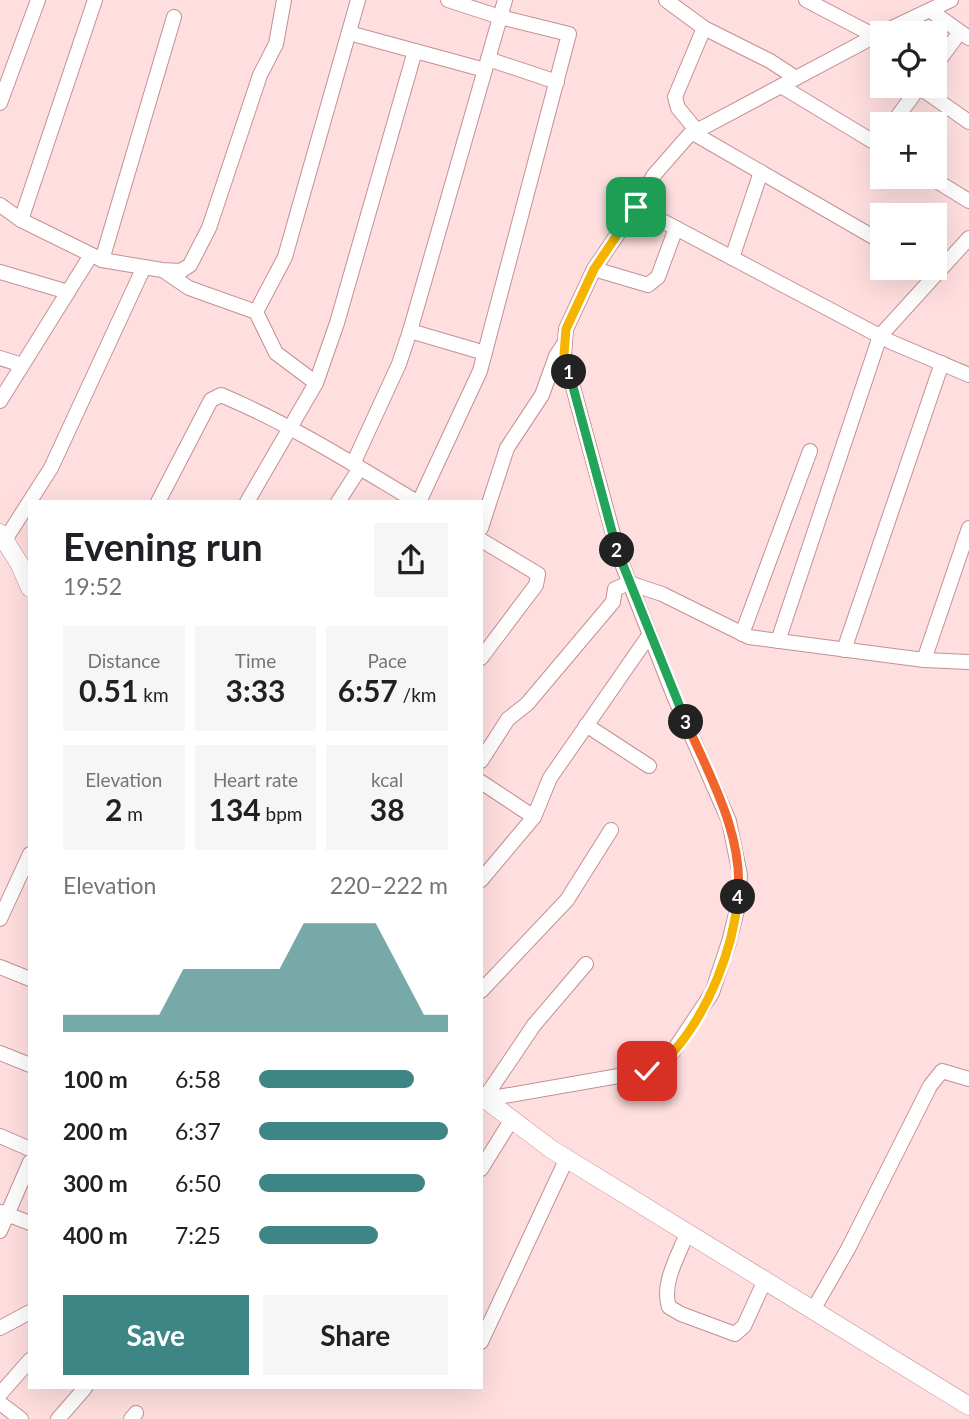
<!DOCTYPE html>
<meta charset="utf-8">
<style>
:root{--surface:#fff;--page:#f6f6f6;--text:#202124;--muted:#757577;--accent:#3e8686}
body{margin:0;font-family:Lato,sans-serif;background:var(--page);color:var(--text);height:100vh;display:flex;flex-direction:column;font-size:26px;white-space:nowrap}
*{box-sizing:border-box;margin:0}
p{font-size:23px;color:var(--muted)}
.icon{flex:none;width:38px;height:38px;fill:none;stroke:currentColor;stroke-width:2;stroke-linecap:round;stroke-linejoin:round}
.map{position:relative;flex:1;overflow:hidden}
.details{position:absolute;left:28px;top:500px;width:455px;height:889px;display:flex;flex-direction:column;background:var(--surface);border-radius:0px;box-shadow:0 7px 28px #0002}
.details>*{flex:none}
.fabs{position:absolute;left:870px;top:21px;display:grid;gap:14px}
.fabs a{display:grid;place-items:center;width:77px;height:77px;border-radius:0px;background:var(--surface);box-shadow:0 7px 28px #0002;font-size:35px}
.pin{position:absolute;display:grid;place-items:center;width:60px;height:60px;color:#fff;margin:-30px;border-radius:14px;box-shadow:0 4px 10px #0006}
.km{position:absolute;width:35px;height:35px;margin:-18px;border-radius:50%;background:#222;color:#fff;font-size:19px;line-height:35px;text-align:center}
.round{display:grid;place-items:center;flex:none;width:74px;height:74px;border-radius:0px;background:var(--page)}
.summary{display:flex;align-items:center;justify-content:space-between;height:119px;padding:0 35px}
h1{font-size:38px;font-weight:700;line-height:52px}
.stats{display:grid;grid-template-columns:repeat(3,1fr);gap:10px;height:119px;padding:7px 35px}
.stats div{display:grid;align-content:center;border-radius:0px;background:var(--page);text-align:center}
.stats b{font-size:30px;font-weight:700}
.stats small{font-size:19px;font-weight:400}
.stats p{font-size:19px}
.chart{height:196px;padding:14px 35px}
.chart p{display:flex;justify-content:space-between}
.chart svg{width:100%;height:126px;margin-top:7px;fill:var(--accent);opacity:.7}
.primary-button{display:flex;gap:14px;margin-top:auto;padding:14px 35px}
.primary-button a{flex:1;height:80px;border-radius:0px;background:var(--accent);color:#fff;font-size:28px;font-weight:700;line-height:80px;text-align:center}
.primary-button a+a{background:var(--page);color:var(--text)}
ul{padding:0 35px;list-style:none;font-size:23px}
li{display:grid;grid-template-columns:112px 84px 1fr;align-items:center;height:52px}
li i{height:18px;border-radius:9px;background:var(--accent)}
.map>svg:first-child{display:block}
</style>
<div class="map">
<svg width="969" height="1419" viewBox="0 0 969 1419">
<rect width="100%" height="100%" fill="#ffdedf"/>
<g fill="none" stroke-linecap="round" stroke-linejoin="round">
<defs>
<g id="minor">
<polyline points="666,0 704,28 770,61 796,78"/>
<polyline points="806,0 875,36"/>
<polyline points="931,11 969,38"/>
<polyline points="349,33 485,70"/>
<polyline points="488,59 557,82"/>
<polyline points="934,67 960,32"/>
<polyline points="781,86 882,147"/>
<polyline points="919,87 969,122"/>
<polyline points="0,103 38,0"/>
<polyline points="892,124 920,86"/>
<polyline points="697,131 678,108 675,97 704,28"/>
<polyline points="693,133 882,242"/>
<polyline points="930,177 969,201"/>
<polyline points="0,205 21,220 102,260 162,270 181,271 190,265 209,228 260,75 276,44 284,0"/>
<polyline points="636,207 891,342 969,375"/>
<polyline points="21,220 95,0"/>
<polyline points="732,258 761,172"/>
<polyline points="102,260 174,17"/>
<polyline points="594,269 648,285 658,277 676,228"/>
<polyline points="164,271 189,288 256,312 276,353 316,383"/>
<polyline points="0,272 68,292"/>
<polyline points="256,312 285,257 358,0"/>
<polyline points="410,331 485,353"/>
<polyline points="0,358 22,365"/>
<polyline points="0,401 91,255"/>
<polyline points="353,464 399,364 410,331 505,0"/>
<path d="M158,502l53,-102 10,-5c69,29 132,69 196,107"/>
<polyline points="247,502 316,383 337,323 415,51"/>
<polyline points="338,502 360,468"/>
<polyline points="419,502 480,371 569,34 500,17 448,0"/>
<polyline points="481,528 507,448 542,395 556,356 564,344"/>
<polyline points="5,540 51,468 144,267"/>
<polyline points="481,540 538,574 536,585 481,658"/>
<polyline points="742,634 810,451"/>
<polyline points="778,641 880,336 969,238"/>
<polyline points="844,650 942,363"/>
<polyline points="924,660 969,528"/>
<polyline points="586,725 649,766"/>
<polyline points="481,761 508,719 527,704 613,602 615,589 629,583 662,594 749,637 924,660 969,662"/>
<polyline points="481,782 534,817"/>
<polyline points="481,880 534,817 550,778 650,634"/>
<polyline points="0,919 30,854"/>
<polyline points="0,967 30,979"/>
<polyline points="481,991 567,900 611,830"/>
<polyline points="0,1053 30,1065"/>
<polyline points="484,1099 534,1025 586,964"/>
<polyline points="481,1100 647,1071 672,1053 712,993 729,942 737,910 740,875 729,821 674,696 619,556 564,354 566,329 594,269 636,207 654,175 689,135 875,36 951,0"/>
<polyline points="0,1136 30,1149"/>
<polyline points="481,1169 512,1119"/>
<polyline points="1,1212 30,1223"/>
<polyline points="0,1231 30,1162"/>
<path d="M687,1233c-8,22 -26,50 -18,74l12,7 54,20 9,-8 21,-46"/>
<polyline points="813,1310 848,1249 930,1086 942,1071 969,1079"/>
<polyline points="0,1328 30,1312"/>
<polyline points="481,1342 567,1158"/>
<polyline points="0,1394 30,1360"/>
<polyline points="0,1403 21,1419"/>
<polyline points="58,1419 85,1388"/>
<polyline points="131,1419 136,1413"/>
</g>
<g id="tertiary">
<polyline points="0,533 19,563 30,588"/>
<polyline points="481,1096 551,1149 969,1406"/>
</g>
</defs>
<use href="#minor" stroke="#c39093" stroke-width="16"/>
<use href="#tertiary" stroke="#c39093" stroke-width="19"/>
<use href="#minor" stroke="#fff" stroke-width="14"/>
<use href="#tertiary" stroke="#fff" stroke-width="18"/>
</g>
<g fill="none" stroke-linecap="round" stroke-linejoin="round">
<defs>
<polyline id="split-1" points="569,372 564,354 566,329 594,269 636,207"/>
<polyline id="split-2" points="569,372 617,550"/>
<polyline id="split-3" points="617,550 686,722"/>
<path id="split-4" d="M686,722c24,55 58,113 52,175"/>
<path id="split-5" d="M647,1071c9,-6 20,-12 27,-20 35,-41 59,-101 64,-154"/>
</defs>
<use href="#split-1" stroke="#fff" stroke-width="14"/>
<use href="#split-2" stroke="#fff" stroke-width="14"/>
<use href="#split-3" stroke="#fff" stroke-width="14"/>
<use href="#split-4" stroke="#fff" stroke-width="14"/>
<use href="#split-5" stroke="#fff" stroke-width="14"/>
<use href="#split-1" stroke="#f5b400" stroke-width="9"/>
<use href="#split-2" stroke="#22a559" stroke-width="9"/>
<use href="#split-3" stroke="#22a559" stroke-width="9"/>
<use href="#split-4" stroke="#f0652b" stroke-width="9"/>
<use href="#split-5" stroke="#f5b400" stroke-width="9"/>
</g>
</svg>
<div class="fabs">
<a><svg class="icon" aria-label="locate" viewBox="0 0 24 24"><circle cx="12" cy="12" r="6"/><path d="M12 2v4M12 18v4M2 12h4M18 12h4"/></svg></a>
<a>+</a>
<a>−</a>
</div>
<div class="pin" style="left:636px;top:207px;background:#1e9e55"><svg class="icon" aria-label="arrive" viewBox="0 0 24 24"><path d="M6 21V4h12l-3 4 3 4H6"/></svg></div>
<div class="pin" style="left:647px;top:1071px;background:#d93025"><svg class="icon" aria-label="check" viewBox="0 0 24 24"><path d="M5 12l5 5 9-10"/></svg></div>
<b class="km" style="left:569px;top:372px">1</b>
<b class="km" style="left:617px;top:550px">2</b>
<b class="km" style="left:686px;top:722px">3</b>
<b class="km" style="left:738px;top:897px">4</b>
<section class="details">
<div class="summary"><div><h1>Evening run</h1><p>19:52</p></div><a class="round"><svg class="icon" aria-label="share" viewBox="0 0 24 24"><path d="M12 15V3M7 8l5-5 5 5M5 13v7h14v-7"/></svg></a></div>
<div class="stats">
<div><p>Distance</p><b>0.51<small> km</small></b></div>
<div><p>Time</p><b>3:33</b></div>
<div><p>Pace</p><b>6:57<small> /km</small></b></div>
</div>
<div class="stats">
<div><p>Elevation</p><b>2<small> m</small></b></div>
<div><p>Heart rate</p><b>134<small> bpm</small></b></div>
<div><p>kcal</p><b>38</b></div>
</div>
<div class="chart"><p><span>Elevation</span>220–222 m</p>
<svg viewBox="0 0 160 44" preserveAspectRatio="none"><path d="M0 44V38L10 38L20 38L30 38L40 38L50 22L60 22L70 22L80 22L90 22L100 6L110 6L120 6L130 6L140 22L150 38L160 38V44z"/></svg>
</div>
<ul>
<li><b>100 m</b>6:58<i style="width:82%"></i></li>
<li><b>200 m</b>6:37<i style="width:100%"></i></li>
<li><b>300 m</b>6:50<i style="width:88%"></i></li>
<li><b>400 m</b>7:25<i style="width:63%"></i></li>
</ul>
<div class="primary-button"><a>Save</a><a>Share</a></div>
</section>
</div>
